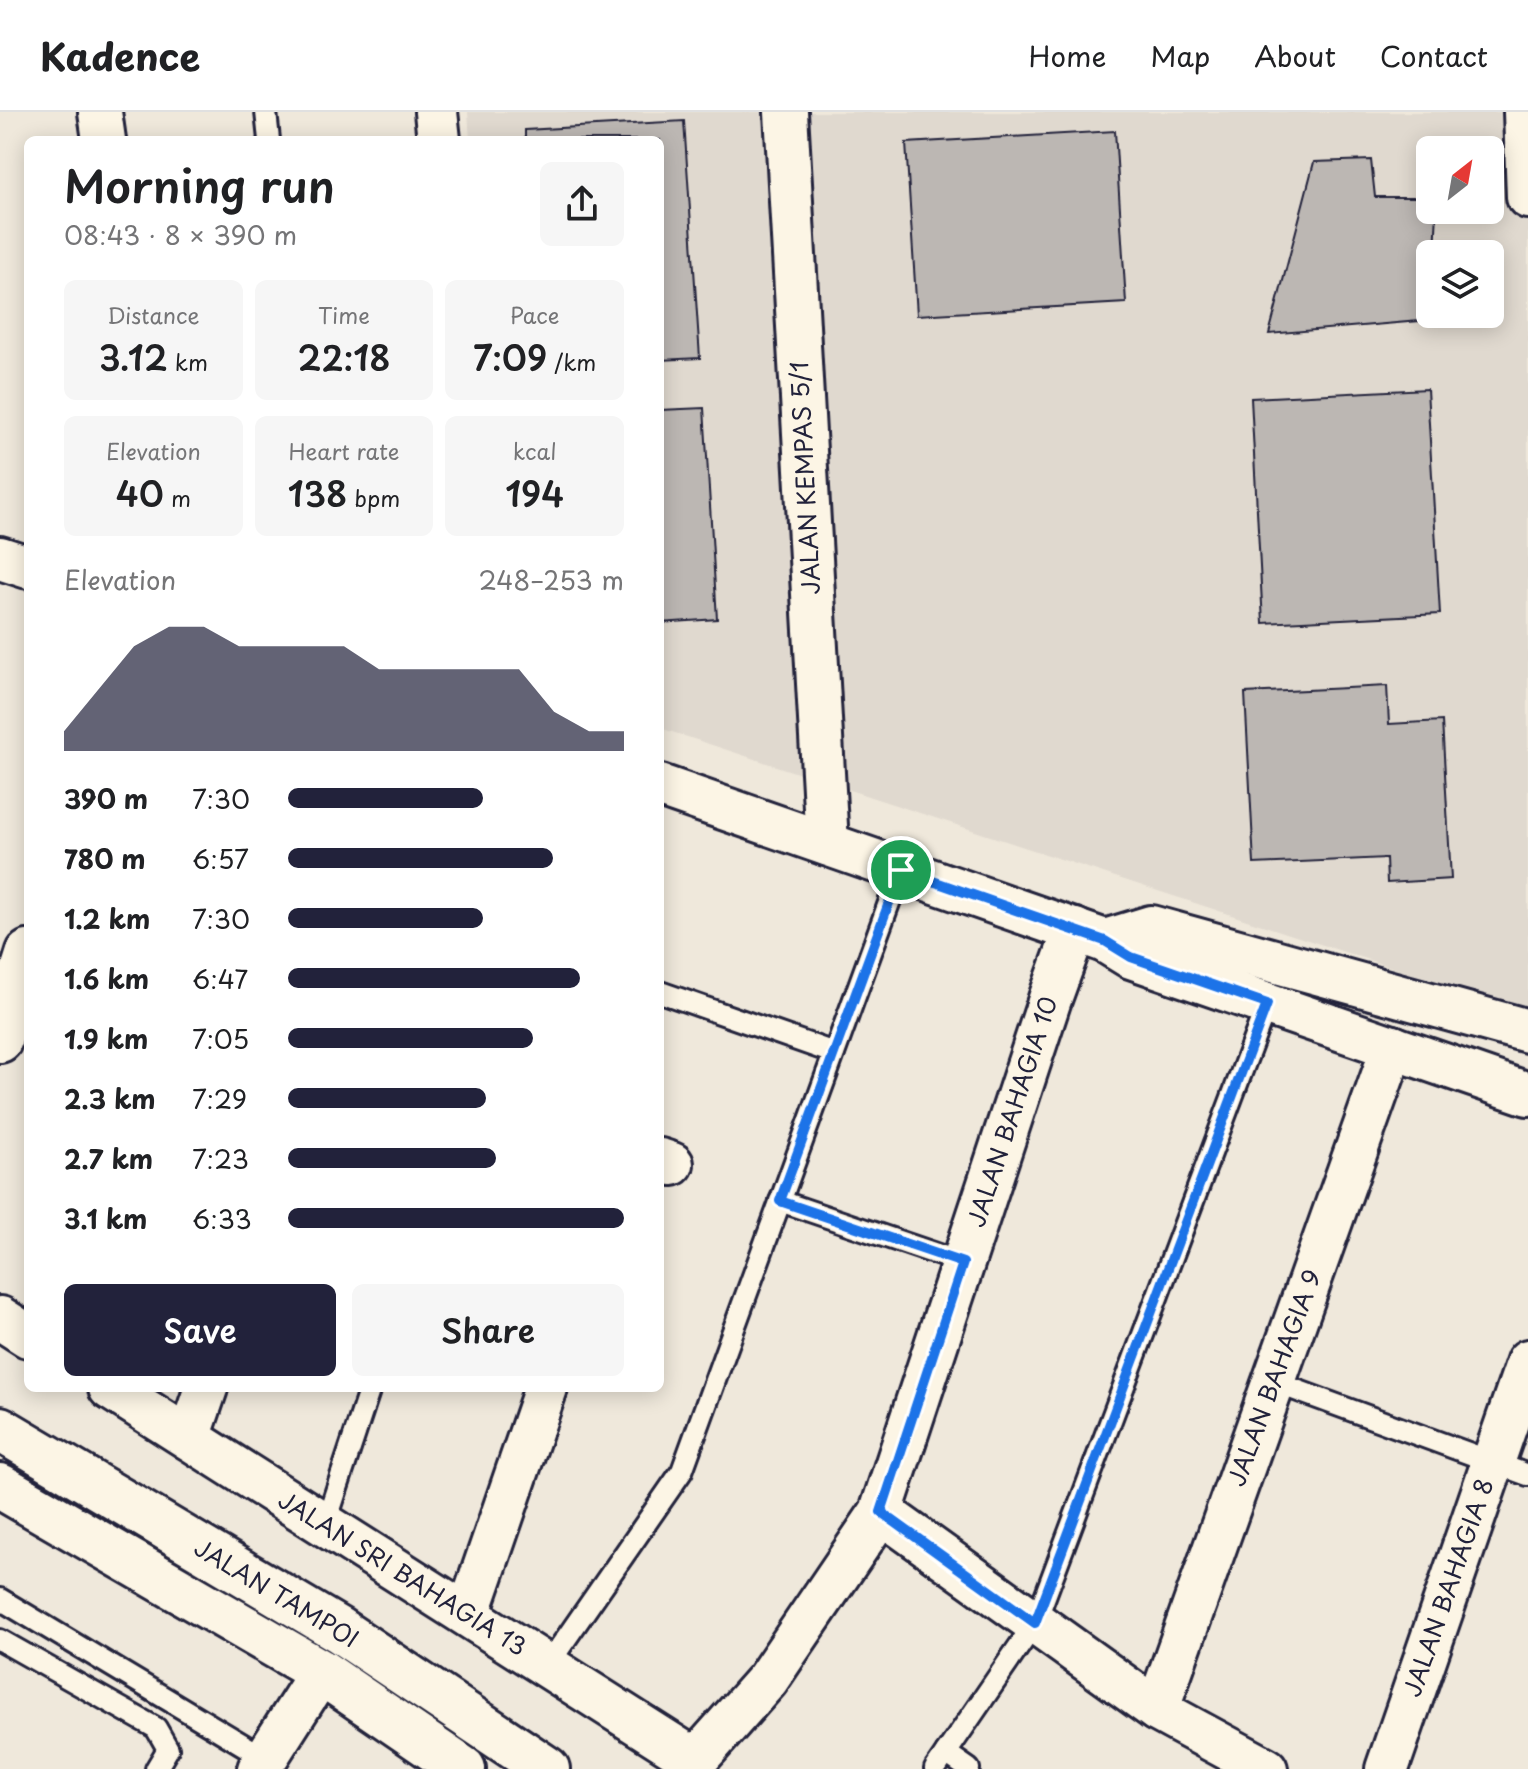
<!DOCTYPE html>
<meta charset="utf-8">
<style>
:root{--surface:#fff;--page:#f6f6f6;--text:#202124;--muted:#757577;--line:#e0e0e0;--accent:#22223b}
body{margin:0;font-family:"Playpen Sans",sans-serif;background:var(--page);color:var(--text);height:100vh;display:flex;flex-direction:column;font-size:30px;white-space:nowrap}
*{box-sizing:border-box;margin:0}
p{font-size:26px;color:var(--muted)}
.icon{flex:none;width:44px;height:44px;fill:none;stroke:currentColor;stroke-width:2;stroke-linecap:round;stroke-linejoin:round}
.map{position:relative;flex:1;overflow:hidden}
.drawer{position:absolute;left:24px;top:24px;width:640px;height:1256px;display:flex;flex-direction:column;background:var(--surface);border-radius:12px;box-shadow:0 4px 20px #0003}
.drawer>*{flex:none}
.needle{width:52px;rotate:31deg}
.controls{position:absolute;left:1416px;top:24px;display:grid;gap:16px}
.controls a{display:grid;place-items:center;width:88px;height:88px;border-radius:12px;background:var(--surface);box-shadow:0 4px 20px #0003;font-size:40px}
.pin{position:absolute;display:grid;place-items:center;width:68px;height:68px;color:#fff;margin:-34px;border:4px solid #fff;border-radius:50%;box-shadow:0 2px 8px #0007}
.round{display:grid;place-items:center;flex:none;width:84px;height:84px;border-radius:12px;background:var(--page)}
.overview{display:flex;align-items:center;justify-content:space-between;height:136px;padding:0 40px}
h1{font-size:44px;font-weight:600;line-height:60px}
.figures{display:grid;grid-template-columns:repeat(3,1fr);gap:12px;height:136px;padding:8px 40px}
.figures div{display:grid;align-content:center;border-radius:12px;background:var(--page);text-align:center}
.figures b{font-size:34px;font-weight:600}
.figures small{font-size:22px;font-weight:400}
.figures p{font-size:22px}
.chart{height:224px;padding:16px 40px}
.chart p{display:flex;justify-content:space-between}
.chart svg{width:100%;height:144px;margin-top:8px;fill:var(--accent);opacity:.7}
.cta{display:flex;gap:16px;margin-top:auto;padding:16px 40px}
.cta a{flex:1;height:92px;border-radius:12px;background:var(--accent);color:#fff;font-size:32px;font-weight:600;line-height:92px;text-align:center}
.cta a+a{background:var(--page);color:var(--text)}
ul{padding:0 40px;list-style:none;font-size:26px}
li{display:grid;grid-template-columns:128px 96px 1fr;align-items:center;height:60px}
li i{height:20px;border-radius:10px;background:var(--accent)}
header{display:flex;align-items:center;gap:48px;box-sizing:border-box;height:112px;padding:0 40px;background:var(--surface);border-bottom:2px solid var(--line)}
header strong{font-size:38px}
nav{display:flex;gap:44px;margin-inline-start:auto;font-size:28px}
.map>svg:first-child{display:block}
</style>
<header>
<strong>Kadence</strong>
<nav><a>Home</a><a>Map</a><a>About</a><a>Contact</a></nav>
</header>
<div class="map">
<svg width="1528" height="1657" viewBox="0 0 1528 1657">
<rect width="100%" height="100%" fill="#efe8db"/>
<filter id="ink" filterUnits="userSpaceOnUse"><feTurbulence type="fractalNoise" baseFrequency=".0125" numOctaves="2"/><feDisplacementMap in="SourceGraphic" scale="16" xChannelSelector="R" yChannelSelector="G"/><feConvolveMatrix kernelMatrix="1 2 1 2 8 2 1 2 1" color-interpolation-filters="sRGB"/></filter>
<g filter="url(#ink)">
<path fill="#e0d9cf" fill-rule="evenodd" d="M468,0h1060v900l-868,-284v-588h-190zM1430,38h60v60h-60zM1430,142h60v60h-60z"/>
<g fill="#bcb7b3" stroke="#22223b" stroke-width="2">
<polygon points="684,9 700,246 660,248 660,28 525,28 525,18"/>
<polygon points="1115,19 1126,191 917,203 906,31"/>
<polygon points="1371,48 1375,85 1430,85 1430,98 1437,98 1435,142 1430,142 1431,208 1269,222 1314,50"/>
<polygon points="1427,277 1440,502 1263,511 1251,286"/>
<polygon points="704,296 717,507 660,511 660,298"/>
<polygon points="1387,574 1389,612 1442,609 1451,767 1387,771 1386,746 1254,752 1245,581"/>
</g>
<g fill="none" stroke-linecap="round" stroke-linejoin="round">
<defs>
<g id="service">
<polyline points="266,0 269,28"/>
<polyline points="660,880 834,941"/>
<polyline points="780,1089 963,1151"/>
<polyline points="1274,1270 1528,1363"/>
<polyline points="325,1413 370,1276"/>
<polyline points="0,1487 265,1646"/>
<polyline points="0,1528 156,1616 168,1637 156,1657"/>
<polyline points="547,1554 682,1359 901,758"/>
<polyline points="946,1641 969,1657"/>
<polyline points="935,1657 1035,1511 1267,892"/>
</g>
<g id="minor">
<polyline points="100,0 104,28"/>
<polyline points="436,0 439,28"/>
<polyline points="786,0 827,732"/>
<polyline points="1525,0 1528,85"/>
<polyline points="0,446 28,455"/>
<polyline points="660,674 1105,829 1131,845 1528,982"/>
<polyline points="1105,829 1151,815 1528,919"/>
<polyline points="0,929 28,840"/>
<polyline points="660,1048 672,1052"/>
<polyline points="0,1206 28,1224"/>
<polyline points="110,1276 695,1648"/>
<polyline points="189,1326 206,1276"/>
<polyline points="881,1400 1157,1598 1266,1657"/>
<polyline points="468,1503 546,1276"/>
<polyline points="1157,1598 1393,935"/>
<polyline points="259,1657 321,1560"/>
<polyline points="688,1657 767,1568 881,1400 1050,887 1075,818"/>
<polyline points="1387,1657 1528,1249"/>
</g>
<g id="primary">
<polyline points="0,1317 339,1518 547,1657"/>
<polyline points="0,1374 321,1560 463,1657"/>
</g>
</defs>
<use href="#service" stroke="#22223b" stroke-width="26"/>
<use href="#minor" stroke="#22223b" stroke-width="48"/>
<use href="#primary" stroke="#22223b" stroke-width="50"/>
<use href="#service" stroke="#fcf5e5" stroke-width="20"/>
<use href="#minor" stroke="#fcf5e5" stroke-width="42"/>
<use href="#primary" stroke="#fcf5e5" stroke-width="44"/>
</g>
</g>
<g fill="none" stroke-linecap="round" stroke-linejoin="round" filter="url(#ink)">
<defs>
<polygon id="route" points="901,758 1105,829 1131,845 1267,892 1035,1511 881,1400 963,1151 780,1089"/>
</defs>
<use href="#route" stroke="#fff" stroke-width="16"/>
<use href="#route" stroke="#1a73e8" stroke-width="10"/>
</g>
<g text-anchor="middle" stroke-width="6" stroke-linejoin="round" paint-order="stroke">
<g font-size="24" fill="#22223b" stroke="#fcf5e5">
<text transform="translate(806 366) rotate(-93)" y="8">JALAN KEMPAS 5/1</text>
<text transform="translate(1013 1000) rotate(-72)" y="8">JALAN BAHAGIA 10</text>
<text transform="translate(1275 1266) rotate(-70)" y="8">JALAN BAHAGIA 9</text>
<text transform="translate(402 1462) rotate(32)" y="8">JALAN SRI BAHAGIA 13</text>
<text transform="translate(1449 1476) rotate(-71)" y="8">JALAN BAHAGIA 8</text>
<text transform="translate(276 1482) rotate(31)" y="8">JALAN TAMPOI</text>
</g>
</g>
</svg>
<div class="controls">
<a><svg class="needle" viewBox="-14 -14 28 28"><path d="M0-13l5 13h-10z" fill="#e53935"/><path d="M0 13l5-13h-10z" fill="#757577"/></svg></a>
<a><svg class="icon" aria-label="layers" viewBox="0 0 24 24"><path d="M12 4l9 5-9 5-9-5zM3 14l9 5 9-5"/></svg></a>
</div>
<div class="pin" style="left:901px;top:758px;background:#1e9e55"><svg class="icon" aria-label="arrive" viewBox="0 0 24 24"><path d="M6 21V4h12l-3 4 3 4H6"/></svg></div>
<section class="drawer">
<div class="overview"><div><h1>Morning run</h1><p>08:43 · 8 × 390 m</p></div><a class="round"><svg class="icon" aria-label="share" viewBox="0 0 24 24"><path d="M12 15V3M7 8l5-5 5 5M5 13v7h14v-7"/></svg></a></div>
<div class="figures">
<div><p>Distance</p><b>3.12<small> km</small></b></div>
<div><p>Time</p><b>22:18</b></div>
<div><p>Pace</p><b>7:09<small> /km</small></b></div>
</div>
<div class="figures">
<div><p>Elevation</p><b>40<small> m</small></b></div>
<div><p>Heart rate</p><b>138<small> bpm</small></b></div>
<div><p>kcal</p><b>194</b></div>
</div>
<div class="chart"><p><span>Elevation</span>248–253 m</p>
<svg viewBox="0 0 160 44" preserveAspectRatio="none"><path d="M0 44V38L10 25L20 12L30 6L40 6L50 12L60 12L70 12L80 12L90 19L100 19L110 19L120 19L130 19L140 32L150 38L160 38V44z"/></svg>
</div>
<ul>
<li><b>390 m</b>7:30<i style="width:58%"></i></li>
<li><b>780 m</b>6:57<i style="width:79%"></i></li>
<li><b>1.2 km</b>7:30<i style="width:58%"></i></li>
<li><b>1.6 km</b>6:47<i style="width:87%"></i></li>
<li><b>1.9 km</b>7:05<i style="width:73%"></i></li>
<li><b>2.3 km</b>7:29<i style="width:59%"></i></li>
<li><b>2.7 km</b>7:23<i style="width:62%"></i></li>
<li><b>3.1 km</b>6:33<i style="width:100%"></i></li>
</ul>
<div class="cta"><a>Save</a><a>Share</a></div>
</section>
</div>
